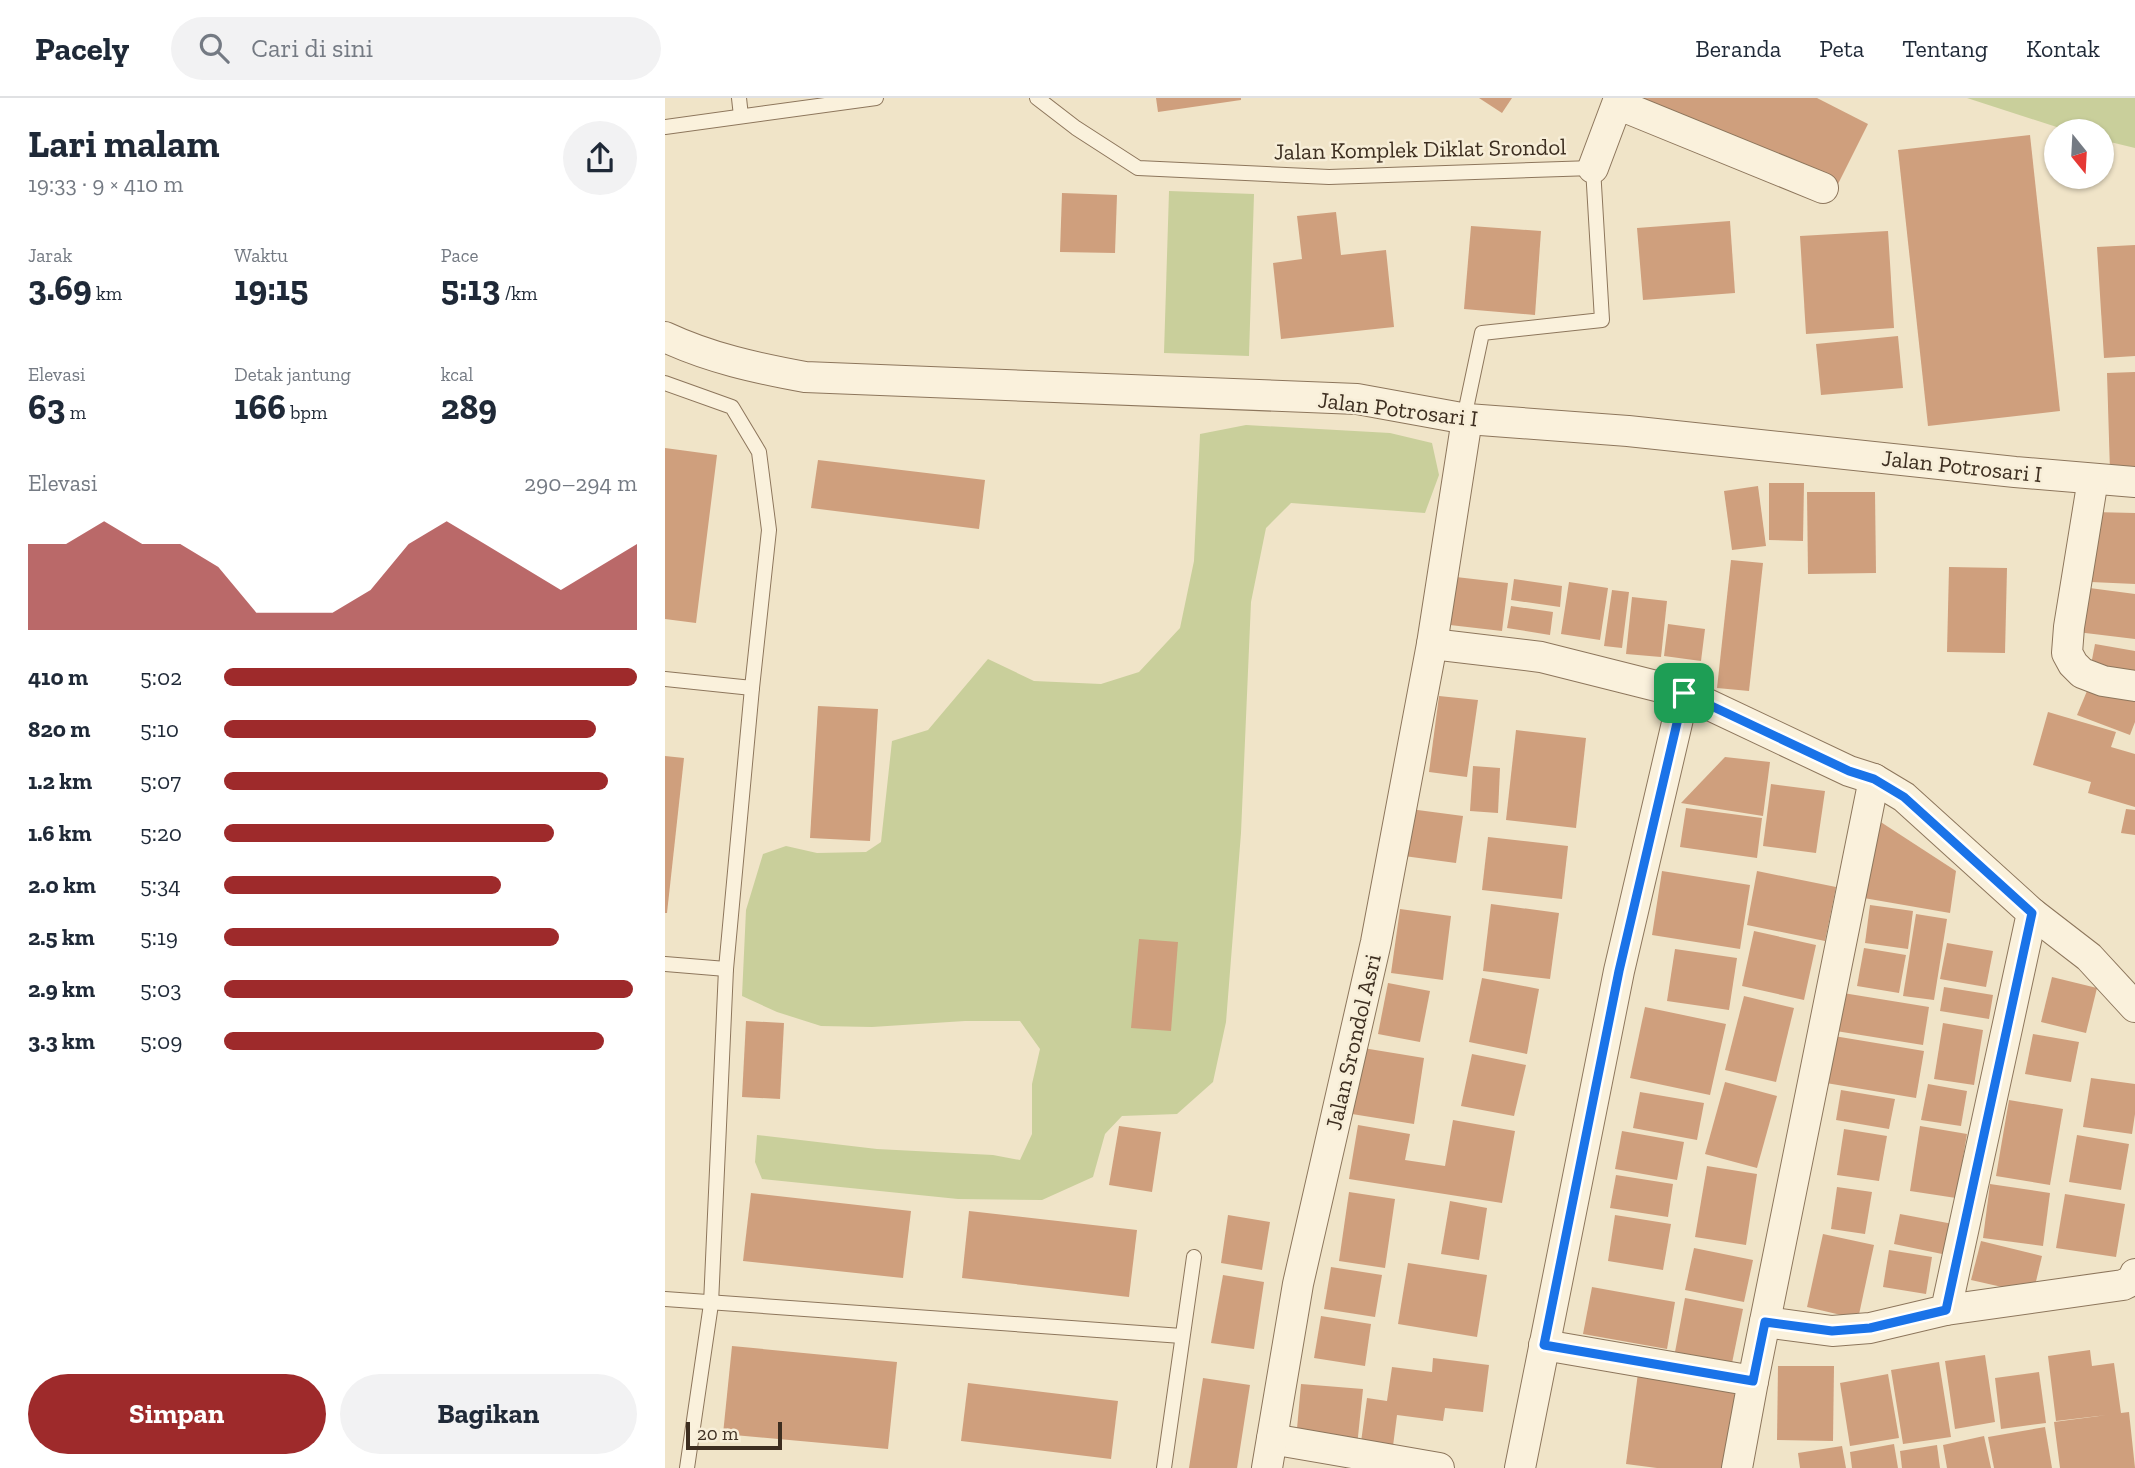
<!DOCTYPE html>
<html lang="id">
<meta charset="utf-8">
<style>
:root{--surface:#fff;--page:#f2f2f3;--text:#1f2937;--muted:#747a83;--line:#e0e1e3;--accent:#9e2a2b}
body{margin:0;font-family:"Zilla Slab",serif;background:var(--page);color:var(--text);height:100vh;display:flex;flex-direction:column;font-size:26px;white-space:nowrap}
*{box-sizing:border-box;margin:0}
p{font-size:23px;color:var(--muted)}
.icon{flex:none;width:38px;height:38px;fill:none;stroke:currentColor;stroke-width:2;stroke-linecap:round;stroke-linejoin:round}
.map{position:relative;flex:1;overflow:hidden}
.drawer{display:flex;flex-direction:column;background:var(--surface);width:665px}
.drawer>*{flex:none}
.needle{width:46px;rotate:162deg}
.fabs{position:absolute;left:1379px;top:21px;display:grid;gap:14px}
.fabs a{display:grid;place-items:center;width:70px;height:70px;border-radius:50%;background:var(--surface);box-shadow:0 2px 5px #0004;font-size:35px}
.scale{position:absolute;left:21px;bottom:18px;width:96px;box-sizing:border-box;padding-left:7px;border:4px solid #3d2e20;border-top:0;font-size:19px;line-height:24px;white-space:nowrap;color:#3d2e20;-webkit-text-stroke:5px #f7eed8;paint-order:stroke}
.pin{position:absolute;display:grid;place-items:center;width:60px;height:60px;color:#fff;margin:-30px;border-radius:14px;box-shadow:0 4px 10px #0006}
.round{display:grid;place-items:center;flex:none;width:74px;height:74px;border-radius:37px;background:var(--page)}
.summary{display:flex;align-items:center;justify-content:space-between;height:119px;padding:0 28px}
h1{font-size:38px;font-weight:800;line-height:52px}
.figures{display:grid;grid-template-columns:repeat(3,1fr);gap:10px;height:119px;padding:7px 28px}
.figures div{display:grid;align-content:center}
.figures b{font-size:35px;font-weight:800}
.figures small{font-size:19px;font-weight:400}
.figures p{font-size:19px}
.chart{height:196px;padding:14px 28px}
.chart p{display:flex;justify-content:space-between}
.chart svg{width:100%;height:126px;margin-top:7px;fill:var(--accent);opacity:.7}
.primary-button{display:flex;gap:14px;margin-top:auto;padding:14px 28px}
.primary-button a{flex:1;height:80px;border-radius:42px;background:var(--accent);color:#fff;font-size:28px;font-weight:800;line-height:80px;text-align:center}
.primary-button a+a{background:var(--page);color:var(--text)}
ul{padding:0 28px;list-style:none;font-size:23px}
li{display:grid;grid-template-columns:112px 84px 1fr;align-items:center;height:52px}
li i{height:18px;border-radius:9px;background:var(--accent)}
header{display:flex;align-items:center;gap:42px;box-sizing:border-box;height:98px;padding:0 35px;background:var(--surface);border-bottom:2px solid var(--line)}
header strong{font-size:33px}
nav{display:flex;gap:38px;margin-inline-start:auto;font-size:24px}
.search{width:490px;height:63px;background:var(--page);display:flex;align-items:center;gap:18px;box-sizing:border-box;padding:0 24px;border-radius:38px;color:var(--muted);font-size:26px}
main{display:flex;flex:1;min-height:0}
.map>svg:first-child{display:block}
</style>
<header>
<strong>Pacely</strong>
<div class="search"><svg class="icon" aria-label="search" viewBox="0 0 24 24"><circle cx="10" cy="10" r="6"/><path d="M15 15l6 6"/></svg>Cari di sini</div>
<nav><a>Beranda</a><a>Peta</a><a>Tentang</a><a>Kontak</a></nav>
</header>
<main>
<section class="drawer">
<div class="summary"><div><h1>Lari malam</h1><p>19:33 · 9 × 410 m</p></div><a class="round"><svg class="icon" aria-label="share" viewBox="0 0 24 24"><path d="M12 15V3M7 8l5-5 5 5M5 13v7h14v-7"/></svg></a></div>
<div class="figures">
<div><p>Jarak</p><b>3.69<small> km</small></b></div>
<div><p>Waktu</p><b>19:15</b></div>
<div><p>Pace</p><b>5:13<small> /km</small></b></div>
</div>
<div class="figures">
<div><p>Elevasi</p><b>63<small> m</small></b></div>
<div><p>Detak jantung</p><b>166<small> bpm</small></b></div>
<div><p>kcal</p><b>289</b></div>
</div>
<div class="chart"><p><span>Elevasi</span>290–294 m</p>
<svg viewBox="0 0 160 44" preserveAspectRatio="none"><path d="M0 44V14L10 14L20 6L30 14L40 14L50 22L60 38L70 38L80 38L90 30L100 14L110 6L120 14L130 22L140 30L150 22L160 14V44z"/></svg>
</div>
<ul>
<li><b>410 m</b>5:02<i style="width:100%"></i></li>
<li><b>820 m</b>5:10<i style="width:90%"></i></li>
<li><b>1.2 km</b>5:07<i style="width:93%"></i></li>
<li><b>1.6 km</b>5:20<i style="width:80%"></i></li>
<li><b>2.0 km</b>5:34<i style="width:67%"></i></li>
<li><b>2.5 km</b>5:19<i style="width:81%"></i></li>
<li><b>2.9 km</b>5:03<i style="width:99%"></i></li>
<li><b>3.3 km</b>5:09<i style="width:92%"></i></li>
</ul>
<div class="primary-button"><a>Simpan</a><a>Bagikan</a></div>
</section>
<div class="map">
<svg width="1470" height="1370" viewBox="0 0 1470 1370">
<rect width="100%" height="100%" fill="#f0e4c8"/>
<g fill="#c9cf9b">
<polygon points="1302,0 1470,0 1470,50 1437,42 1437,33 1404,33"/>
<polygon points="504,93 589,96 584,258 499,255"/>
<polygon points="581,327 725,335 767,345 774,377 760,415 626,405 601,430 586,504 576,735 561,924 548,984 512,1016 457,1018 440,1036 428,1079 377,1102 293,1101 97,1081 90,1064 92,1037 212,1051 328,1057 355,1062 367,1036 367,986 375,951 355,923 300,923 207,929 156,928 112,914 77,898 81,812 98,756 121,748 152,755 201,754 216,744 227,643 263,632 323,561 369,583 436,586 474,574 515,530 529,463 535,336"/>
</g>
<g fill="#cf9f7d">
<polygon points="491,0 576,0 576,2 493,14"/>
<polygon points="814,0 847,0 837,15"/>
<polygon points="977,0 1152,0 1203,26 1168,96"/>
<polygon points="1365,37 1395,313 1263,328 1233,52"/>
<polygon points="397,95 452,97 450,155 395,154"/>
<polygon points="671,114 676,157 721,152 729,229 616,241 608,165 637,161 632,118"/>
<polygon points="1065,123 1070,195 978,202 972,130"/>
<polygon points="806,128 876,133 870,217 799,211"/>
<polygon points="1223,133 1229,230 1141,236 1135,138"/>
<polygon points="1470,147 1470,258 1439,260 1432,149"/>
<polygon points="1233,238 1238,290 1156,297 1151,246"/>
<polygon points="1470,274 1470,373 1445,374 1442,275"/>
<polygon points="0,350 52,357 31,525 0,521"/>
<polygon points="153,362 320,382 314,431 146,410"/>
<polygon points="1104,385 1139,385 1138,443 1104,442"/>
<polygon points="1093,388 1101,448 1067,452 1059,393"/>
<polygon points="1142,394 1210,394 1211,475 1143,476"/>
<polygon points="1428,414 1470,415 1470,486 1426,484"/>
<polygon points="1066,462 1098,465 1084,593 1052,590"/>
<polygon points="1284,469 1342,470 1340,555 1282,554"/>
<polygon points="791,479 843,485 837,533 785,527"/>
<polygon points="849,481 897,488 895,509 846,502"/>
<polygon points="904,484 943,490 935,542 896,536"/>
<polygon points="1417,489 1470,496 1470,541 1412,534"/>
<polygon points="947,492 964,494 957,550 939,548"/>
<polygon points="967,499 1002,503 996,559 961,556"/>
<polygon points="846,508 888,514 885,537 842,530"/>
<polygon points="1003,526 1040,531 1036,563 999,558"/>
<polygon points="1430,546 1470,553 1470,585 1424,577"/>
<polygon points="1427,581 1470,598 1470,624 1465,637 1412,617"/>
<polygon points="774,598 813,602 802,679 764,674"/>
<polygon points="153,608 213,611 205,743 145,740"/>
<polygon points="1383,614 1451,634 1446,649 1470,656 1470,709 1423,695 1426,684 1368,667"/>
<polygon points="851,632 921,640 911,730 841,722"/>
<polygon points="0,658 19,660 2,815 0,815"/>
<polygon points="1060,659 1105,664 1098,718 1016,705"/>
<polygon points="808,668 835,670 833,715 805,713"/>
<polygon points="1106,686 1160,693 1151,755 1098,748"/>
<polygon points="1021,710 1097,720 1092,760 1015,749"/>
<polygon points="745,711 798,718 791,765 739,758"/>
<polygon points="1461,711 1470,712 1470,737 1456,735"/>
<polygon points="1208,719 1291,773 1285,815 1193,799"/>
<polygon points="823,739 903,748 897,801 817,792"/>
<polygon points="997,773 1085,787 1075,851 987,837"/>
<polygon points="1092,773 1171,789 1160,843 1082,827"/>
<polygon points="826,806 894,815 885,881 818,873"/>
<polygon points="1205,807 1248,813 1243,851 1200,845"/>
<polygon points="735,811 786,818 778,882 726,875"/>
<polygon points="1251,816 1282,821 1269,902 1238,898"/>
<polygon points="1089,833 1151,847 1139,902 1077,888"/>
<polygon points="474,841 513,844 506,933 466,930"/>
<polygon points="1282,845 1328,853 1321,889 1275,881"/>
<polygon points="1199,850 1241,857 1234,895 1192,888"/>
<polygon points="1010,851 1072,860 1064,912 1002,903"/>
<polygon points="1387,879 1432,890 1421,935 1376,924"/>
<polygon points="817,880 874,891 862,956 804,944"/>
<polygon points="723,885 765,893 755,944 713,936"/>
<polygon points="1279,889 1328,897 1324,921 1275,913"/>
<polygon points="1178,895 1264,909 1258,947 1171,933"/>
<polygon points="1079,898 1129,910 1111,984 1060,972"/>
<polygon points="980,909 1061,926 1045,997 965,980"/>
<polygon points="81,923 119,925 115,1001 77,999"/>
<polygon points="1278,925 1318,932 1309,987 1269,981"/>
<polygon points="1368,936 1414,944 1406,984 1360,976"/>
<polygon points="1169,938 1259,953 1251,1000 1161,985"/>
<polygon points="698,950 759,960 749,1026 687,1016"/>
<polygon points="807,956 861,967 849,1018 796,1008"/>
<polygon points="1426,980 1470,986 1470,1016 1467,1036 1418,1029"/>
<polygon points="1060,984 1112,998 1092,1070 1040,1056"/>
<polygon points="1263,986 1302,993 1296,1028 1256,1022"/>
<polygon points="1176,992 1230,1001 1224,1031 1171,1022"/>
<polygon points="975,994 1039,1005 1032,1042 968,1030"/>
<polygon points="1344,1002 1398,1011 1385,1087 1331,1078"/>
<polygon points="788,1022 850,1033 837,1105 684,1081 693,1027 745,1036 740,1062 780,1068"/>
<polygon points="454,1028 496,1034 487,1094 444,1087"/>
<polygon points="1255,1028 1302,1036 1291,1100 1245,1093"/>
<polygon points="1179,1031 1222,1038 1214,1083 1172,1077"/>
<polygon points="957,1033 1019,1044 1012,1082 950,1071"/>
<polygon points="1412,1037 1464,1046 1456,1092 1404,1084"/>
<polygon points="1042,1068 1092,1076 1081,1147 1030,1139"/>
<polygon points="951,1077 1008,1086 1003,1119 945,1110"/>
<polygon points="1325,1086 1385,1095 1378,1148 1318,1140"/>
<polygon points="1172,1089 1207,1094 1200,1136 1166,1131"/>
<polygon points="684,1094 730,1101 720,1170 674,1163"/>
<polygon points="86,1095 246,1113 238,1180 78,1163"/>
<polygon points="1400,1096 1460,1106 1451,1159 1391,1150"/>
<polygon points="785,1103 822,1110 814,1162 776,1156"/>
<polygon points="304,1113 472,1132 464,1199 297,1180"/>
<polygon points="1235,1116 1288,1126 1282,1157 1229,1146"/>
<polygon points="563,1117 605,1124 597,1172 556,1165"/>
<polygon points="950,1117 1006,1126 998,1172 943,1163"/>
<polygon points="1158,1136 1209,1147 1193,1221 1142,1209"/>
<polygon points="1316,1143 1377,1158 1368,1196 1306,1182"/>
<polygon points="1029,1150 1088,1162 1079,1204 1020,1192"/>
<polygon points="1224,1152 1267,1159 1261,1196 1218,1189"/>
<polygon points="743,1165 822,1177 812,1239 733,1226"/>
<polygon points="666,1169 717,1177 710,1219 659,1211"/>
<polygon points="558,1177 599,1184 589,1251 546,1245"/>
<polygon points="927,1189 1010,1204 1002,1251 918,1236"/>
<polygon points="1020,1200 1078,1211 1067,1265 1010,1254"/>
<polygon points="656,1218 706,1226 700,1268 649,1260"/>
<polygon points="67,1248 232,1264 223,1351 58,1336"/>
<polygon points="1425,1252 1427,1268 1449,1265 1456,1315 1464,1314 1470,1370 1395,1370 1389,1324 1442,1317 1391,1323 1383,1258"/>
<polygon points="1320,1257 1330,1324 1290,1331 1280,1263"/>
<polygon points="768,1260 824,1267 818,1314 780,1310 778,1323 732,1317 728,1348 696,1344 702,1300 722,1303 727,1269 767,1274"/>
<polygon points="1274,1264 1286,1339 1238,1346 1226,1272"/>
<polygon points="1113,1268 1169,1268 1168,1343 1112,1342"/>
<polygon points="1374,1274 1381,1325 1336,1331 1330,1280"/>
<polygon points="973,1275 1074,1288 1063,1370 992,1370 961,1366"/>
<polygon points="1223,1276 1234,1340 1185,1348 1175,1285"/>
<polygon points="538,1280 585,1287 572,1370 524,1370"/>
<polygon points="303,1285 453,1303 446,1361 296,1343"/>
<polygon points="636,1286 698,1291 692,1348 631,1342"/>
<polygon points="1380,1329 1387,1370 1329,1370 1323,1339"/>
<polygon points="1319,1338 1326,1370 1282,1370 1278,1347"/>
<polygon points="1229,1346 1233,1370 1187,1370 1185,1354"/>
<polygon points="1272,1347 1275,1370 1237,1370 1235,1353"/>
<polygon points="1177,1348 1181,1370 1135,1370 1133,1355"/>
</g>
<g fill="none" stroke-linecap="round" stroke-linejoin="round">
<defs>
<g id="lane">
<polyline points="74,0 76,18"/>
<polyline points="372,0 411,30 473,70 664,79 928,70 937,222 817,235 799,320"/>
<polyline points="0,29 211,0"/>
<polyline points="0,285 67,309 94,354 104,432 87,590 0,581"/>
<polyline points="0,866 61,871"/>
<polyline points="0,1201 517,1238"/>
<polyline points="22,1370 46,1206 61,871 87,590"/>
<polyline points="499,1370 529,1159"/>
</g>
<g id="street">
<polyline points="928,70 952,6 1158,90"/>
<path d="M0,239c45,21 91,31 140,40l552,22 110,20 161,12 387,41 120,10"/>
<polyline points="1428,381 1404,529 1402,555 1408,566 1417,575 1438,583 1470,588"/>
<polyline points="767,546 876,559 1019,595 954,873 855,1370"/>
<polyline points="1019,595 1184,673 1209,681 1088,1283"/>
<polyline points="1367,815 1424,859 1470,909"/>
<polyline points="1281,1212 1458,1187 1468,1182 1470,1176"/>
<polyline points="1100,1224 1167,1233 1205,1230 1281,1212 1367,815 1239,699 1209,681"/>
<polyline points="879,1247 1088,1283 1072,1370"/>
<polyline points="607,1341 774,1370"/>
<polyline points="602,1370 633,1186 711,844 767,546 802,321"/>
</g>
</defs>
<use href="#lane" stroke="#8d765c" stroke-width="16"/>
<use href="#street" stroke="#8d765c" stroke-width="32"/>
<use href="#lane" stroke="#faf1dc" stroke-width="14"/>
<use href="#street" stroke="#faf1dc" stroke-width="30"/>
</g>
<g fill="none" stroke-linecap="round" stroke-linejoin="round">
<defs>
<polygon id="route" points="1019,595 1184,673 1209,681 1239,699 1367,815 1281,1212 1205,1230 1167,1233 1100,1224 1088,1283 879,1247 954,873"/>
</defs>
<use href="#route" stroke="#fff" stroke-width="14"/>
<use href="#route" stroke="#1a73e8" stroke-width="9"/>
</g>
<g text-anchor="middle" stroke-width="5" stroke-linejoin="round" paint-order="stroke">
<g font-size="23" fill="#3d2e20" stroke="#f7eed8">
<text transform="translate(755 51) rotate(-1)" y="8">Jalan Komplek Diklat Srondol</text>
<text transform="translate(733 311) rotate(7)" y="8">Jalan Potrosari I</text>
<text transform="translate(1297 368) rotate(6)" y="8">Jalan Potrosari I</text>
<text transform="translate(688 944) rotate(-77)" y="8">Jalan Srondol Asri</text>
</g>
</g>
</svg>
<div class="fabs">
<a><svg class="needle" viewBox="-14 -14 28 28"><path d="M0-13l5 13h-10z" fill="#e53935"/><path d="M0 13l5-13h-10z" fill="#747a83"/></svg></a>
</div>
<div class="scale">20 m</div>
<div class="pin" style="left:1019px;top:595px;background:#1e9e55"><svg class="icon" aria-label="arrive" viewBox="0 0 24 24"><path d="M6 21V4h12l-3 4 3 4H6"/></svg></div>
</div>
</main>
